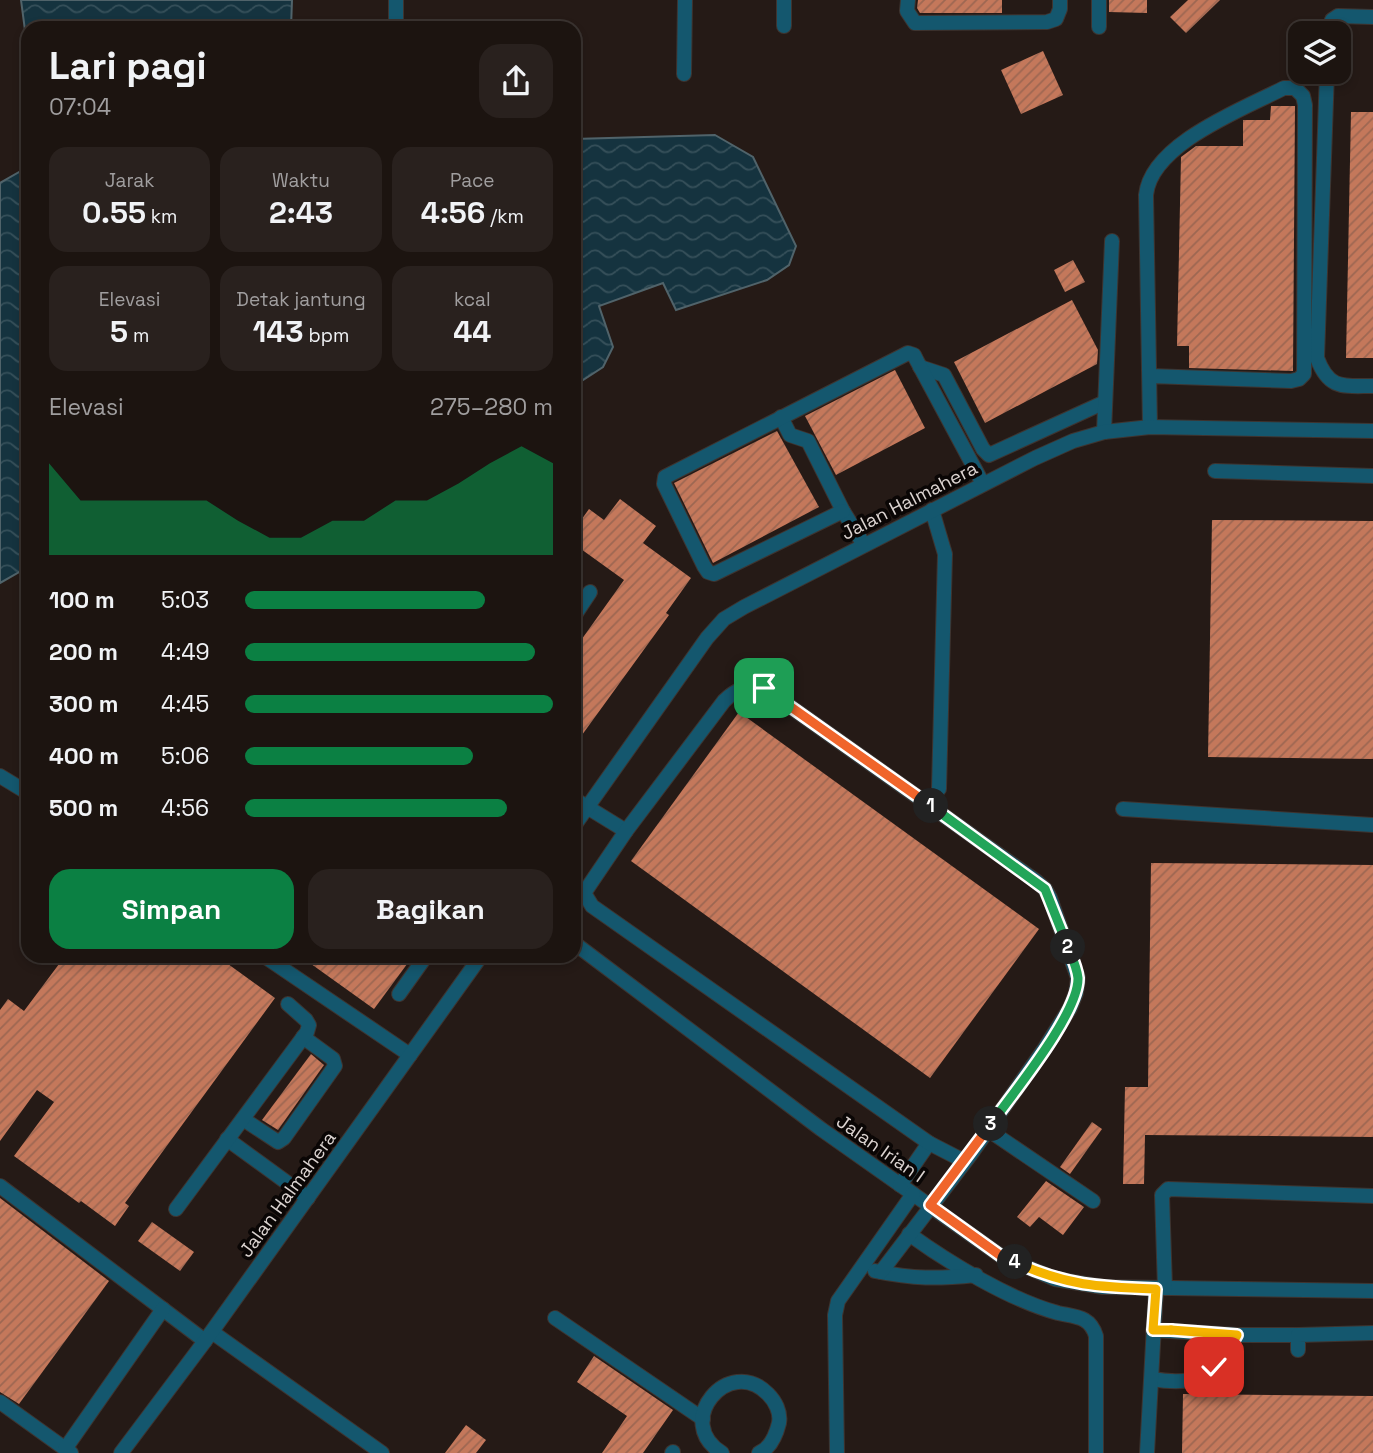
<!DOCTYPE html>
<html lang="id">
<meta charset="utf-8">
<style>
:root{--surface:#1c1410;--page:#29211e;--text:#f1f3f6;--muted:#a09e9f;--line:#3a3330;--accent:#0b8043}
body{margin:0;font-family:"Space Grotesk",sans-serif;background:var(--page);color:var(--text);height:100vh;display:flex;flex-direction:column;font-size:26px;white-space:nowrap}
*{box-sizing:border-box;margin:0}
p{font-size:23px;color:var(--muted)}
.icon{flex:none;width:38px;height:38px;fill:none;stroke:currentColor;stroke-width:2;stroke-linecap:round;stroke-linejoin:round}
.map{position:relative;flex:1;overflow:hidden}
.panel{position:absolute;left:21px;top:21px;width:560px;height:942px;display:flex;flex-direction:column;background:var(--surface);border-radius:21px;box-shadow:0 4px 10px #0003,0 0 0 2px var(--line)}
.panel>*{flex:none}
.buttons{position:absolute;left:1288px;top:21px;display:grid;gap:14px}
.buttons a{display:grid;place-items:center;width:63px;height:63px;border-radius:14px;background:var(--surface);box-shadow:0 4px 10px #0003,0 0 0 2px var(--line);font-size:35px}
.pin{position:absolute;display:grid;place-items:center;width:60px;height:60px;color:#fff;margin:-30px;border-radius:14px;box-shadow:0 4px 10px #0006}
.km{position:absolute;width:35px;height:35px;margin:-18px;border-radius:50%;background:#222;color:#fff;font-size:19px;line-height:35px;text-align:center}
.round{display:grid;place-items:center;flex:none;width:74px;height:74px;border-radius:21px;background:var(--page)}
.summary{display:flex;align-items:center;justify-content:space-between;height:119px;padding:0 28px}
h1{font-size:38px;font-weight:700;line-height:52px}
.metrics{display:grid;grid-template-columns:repeat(3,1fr);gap:10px;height:119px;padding:7px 28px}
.metrics div{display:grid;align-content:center;border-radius:18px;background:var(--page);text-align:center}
.metrics b{font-size:30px;font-weight:700}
.metrics small{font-size:19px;font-weight:400}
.metrics p{font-size:19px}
.chart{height:196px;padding:14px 28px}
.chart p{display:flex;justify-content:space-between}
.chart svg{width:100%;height:126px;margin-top:7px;fill:var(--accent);opacity:.7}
.primary-button{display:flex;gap:14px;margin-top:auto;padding:14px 28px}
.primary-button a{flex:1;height:80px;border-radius:21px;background:var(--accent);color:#fff;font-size:28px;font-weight:700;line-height:80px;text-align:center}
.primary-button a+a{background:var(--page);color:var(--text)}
ul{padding:0 28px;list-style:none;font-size:23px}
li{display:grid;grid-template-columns:112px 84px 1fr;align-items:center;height:52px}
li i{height:18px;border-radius:9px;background:var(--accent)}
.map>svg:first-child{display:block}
</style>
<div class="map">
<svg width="1373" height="1453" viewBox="0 0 1373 1453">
<defs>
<pattern id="water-waves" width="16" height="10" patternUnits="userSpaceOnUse" patternTransform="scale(1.75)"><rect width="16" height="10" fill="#15333f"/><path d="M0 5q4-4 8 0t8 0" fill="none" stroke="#36505a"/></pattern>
<pattern id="building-hatch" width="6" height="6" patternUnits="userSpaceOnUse" patternTransform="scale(1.75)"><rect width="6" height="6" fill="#c4785b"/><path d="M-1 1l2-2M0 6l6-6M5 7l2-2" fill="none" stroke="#9d6752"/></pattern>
</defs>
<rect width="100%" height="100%" fill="#251a16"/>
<g fill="url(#water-waves)" stroke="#50636a" stroke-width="2">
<polygon points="21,0 292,0 291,28 28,28 28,53"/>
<polygon points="715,135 753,157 796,246 789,265 767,280 676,310 663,283 599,306 613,347 603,367 574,386 574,139"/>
<polygon points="28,167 28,567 0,583 0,183"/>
</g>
<g fill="url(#building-hatch)">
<polygon points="918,0 1002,0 1002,13 920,13 917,8"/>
<polygon points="1109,0 1147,0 1147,13 1109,12"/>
<polygon points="1188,0 1220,0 1186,33 1170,17"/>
<polygon points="1043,51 1063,95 1021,114 1001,70"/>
<polygon points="1271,106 1295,106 1293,371 1189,368 1189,346 1177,346 1181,157 1196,146 1243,146 1243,120 1270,120"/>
<polygon points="1351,112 1373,112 1373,358 1346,358"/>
<polygon points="1073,260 1085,282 1065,292 1054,270"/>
<polygon points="1072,300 1098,350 1097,364 985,423 954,362"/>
<polygon points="895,370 925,428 836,475 805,416"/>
<polygon points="777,431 819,507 713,563 674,483"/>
<polygon points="620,499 656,526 643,543 691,578 666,613 669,615 574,746 574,650 624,580 574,544 574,530 589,509 604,520"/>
<polygon points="1212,520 1373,521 1373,759 1208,757"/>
<polygon points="739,712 1039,929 930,1078 631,861"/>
<polygon points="1151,863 1373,865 1373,1137 1145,1135 1144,1184 1123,1184 1125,1087 1148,1087"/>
<polygon points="65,956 217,956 275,998 125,1203 129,1206 115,1226 81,1201 79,1203 14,1156 54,1102 37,1090 0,1141 0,1010 8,999 24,1011"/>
<polygon points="300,956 413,956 374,1009"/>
<polygon points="311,1054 324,1065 278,1130 262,1120"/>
<polygon points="1092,1122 1102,1129 1070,1174 1060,1167"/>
<polygon points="1046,1181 1084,1207 1063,1235 1039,1217 1030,1227 1017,1217"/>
<polygon points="0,1198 109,1281 19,1404 0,1392"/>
<polygon points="152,1222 194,1252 180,1271 138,1241"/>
<polygon points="594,1356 673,1410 643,1453 602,1453 627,1416 577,1382"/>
<polygon points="1183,1394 1373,1396 1373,1453 1182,1453"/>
<polygon points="466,1425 486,1440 476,1453 445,1453"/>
</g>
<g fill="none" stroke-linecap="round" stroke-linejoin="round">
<defs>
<g id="minor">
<polyline points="908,0 907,11 915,23 1047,22 1056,19 1060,9 1060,0"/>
<polyline points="784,26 784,0"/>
<polyline points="1099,27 1099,0"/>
<polyline points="396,28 396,0"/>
<polyline points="1328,33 1332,20 1338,16 1373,17"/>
<path d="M1327,72l-10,286c12,32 26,28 56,28"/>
<polyline points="684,74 685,0"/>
<polyline points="920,367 944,375 983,449 989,455 1105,402"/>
<polyline points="781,417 790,435 808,441 843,511 864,545"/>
<path d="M1150,427l-4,-232c5,-51 97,-86 138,-107h11l8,8 2,9 -1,269 -5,5 -8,2 -141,-5"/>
<polyline points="1104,432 1112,241"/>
<polyline points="1215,471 1373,476"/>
<polyline points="932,510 945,554 939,789"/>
<polyline points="843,511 714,574 708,572 704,566 664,484 665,477 908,353 914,355 917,361 983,484"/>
<polyline points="574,616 590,592"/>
<polyline points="0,776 28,793"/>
<polyline points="574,799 626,831"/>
<polyline points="1123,809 1373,825"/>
<polyline points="574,826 707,638 724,619 744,607 1035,458 1073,441 1104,432 1150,427 1373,431"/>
<polyline points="574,943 821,1129 1001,1256 1055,1279 1103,1287 1373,1291"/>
<polyline points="264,956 410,1055"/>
<polyline points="399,994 426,956"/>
<polyline points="243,1119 278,1142 284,1138 335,1066 333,1059 303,1037"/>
<polyline points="987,1129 1093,1201"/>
<polyline points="227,1139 308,1198"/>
<polyline points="900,1185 929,1143"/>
<polyline points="0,1186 205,1341"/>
<polyline points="176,1209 307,1032 309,1025 306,1020 288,1004"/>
<path d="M909,1234c40,29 101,66 149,79 18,4 32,3 38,23v117"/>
<path d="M875,1271c39,8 62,8 101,4"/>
<path d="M881,1272l90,-118 74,-106 25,-40 6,-15 2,-15 -28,-80 -5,-9 -9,-8 -272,-193c-18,-1 -27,0 -40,13l-98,130 -42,62 8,13 337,237 35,18"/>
<polyline points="1165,1288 1162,1195 1168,1189 1373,1196"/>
<polyline points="555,1318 703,1419"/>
<polyline points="1153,1330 1237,1335 1298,1335"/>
<polyline points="212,1332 382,1453"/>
<polyline points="1298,1350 1298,1335 1373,1333"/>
<path d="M1152,1379c46,8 64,-3 85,-44"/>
<polyline points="0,1402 71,1453"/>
<polyline points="65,1449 163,1309"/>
<polyline points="121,1453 205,1341 481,956"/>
<polyline points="672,1453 673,1452"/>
<path d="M722,1453c-50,-31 7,-99 46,-59 7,7 13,18 11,29 -3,12 -8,25 -20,30"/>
<polyline points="837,1453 835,1315 838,1301 913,1194"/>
<polyline points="1147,1453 1156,1289"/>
</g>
</defs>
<use href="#minor" stroke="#3e3430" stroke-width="16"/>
<use href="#minor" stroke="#14576e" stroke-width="14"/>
</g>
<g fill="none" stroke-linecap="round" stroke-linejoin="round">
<defs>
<polyline id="split-1" points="764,688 931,806"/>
<polyline id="split-2" points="931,806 1045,889 1068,947"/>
<path id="split-3" d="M991,1124c22,-31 88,-111 87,-146 -1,-10 -6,-21 -10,-31"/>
<polyline id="split-4" points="991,1124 930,1205 1001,1256 1015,1262"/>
<path id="split-5" d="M1015,1262c52,24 84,25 141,27l-3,41h18"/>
<polyline id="split-6" points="1171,1330 1237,1335 1226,1355 1214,1367"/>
</defs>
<use href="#split-1" stroke="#fff" stroke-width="14"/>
<use href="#split-2" stroke="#fff" stroke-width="14"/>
<use href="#split-3" stroke="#fff" stroke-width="14"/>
<use href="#split-4" stroke="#fff" stroke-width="14"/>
<use href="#split-5" stroke="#fff" stroke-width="14"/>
<use href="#split-6" stroke="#fff" stroke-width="14"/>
<use href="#split-1" stroke="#f0652b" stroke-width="9"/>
<use href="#split-2" stroke="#22a559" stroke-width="9"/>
<use href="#split-3" stroke="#22a559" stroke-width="9"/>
<use href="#split-4" stroke="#f0652b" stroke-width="9"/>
<use href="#split-5" stroke="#f5b400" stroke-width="9"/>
<use href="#split-6" stroke="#f5b400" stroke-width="9"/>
</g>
<g text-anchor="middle" stroke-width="7" stroke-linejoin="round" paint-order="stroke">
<g font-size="19" fill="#dbd3d0" stroke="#0a0605">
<text transform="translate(909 500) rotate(-27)" y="7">Jalan Halmahera</text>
<text transform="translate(881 1148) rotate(35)" y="7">Jalan Irian I</text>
<text transform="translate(287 1194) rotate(-54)" y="7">Jalan Halmahera</text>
</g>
</g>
</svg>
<div class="buttons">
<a><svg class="icon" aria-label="layers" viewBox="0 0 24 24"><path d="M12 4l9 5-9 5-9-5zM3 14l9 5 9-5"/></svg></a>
</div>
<div class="pin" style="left:764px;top:688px;background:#1e9e55"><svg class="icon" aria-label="arrive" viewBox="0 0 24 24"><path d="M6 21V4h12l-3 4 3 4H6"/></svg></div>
<div class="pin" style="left:1214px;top:1367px;background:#d93025"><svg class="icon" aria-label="check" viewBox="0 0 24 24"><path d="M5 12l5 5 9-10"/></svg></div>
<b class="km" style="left:931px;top:806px">1</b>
<b class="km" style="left:1068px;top:947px">2</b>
<b class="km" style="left:991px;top:1124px">3</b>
<b class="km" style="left:1015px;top:1262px">4</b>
<section class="panel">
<div class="summary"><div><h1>Lari pagi</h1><p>07:04</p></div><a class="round"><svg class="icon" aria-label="share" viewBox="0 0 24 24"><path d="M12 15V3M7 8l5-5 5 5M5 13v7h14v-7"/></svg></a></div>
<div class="metrics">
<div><p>Jarak</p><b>0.55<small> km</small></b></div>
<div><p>Waktu</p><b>2:43</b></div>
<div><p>Pace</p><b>4:56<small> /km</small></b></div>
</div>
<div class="metrics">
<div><p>Elevasi</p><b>5<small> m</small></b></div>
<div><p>Detak jantung</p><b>143<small> bpm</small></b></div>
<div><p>kcal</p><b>44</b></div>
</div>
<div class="chart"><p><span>Elevasi</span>275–280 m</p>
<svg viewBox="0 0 160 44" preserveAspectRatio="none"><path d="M0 44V12L10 25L20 25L30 25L40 25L50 25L60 32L70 38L80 38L90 32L100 32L110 25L120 25L130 19L140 12L150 6L160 12V44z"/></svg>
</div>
<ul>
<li><b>100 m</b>5:03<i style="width:78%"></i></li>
<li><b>200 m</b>4:49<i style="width:94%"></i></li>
<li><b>300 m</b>4:45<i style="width:100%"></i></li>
<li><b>400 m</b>5:06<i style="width:74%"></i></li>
<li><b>500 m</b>4:56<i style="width:85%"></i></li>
</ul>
<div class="primary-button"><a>Simpan</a><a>Bagikan</a></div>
</section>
</div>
